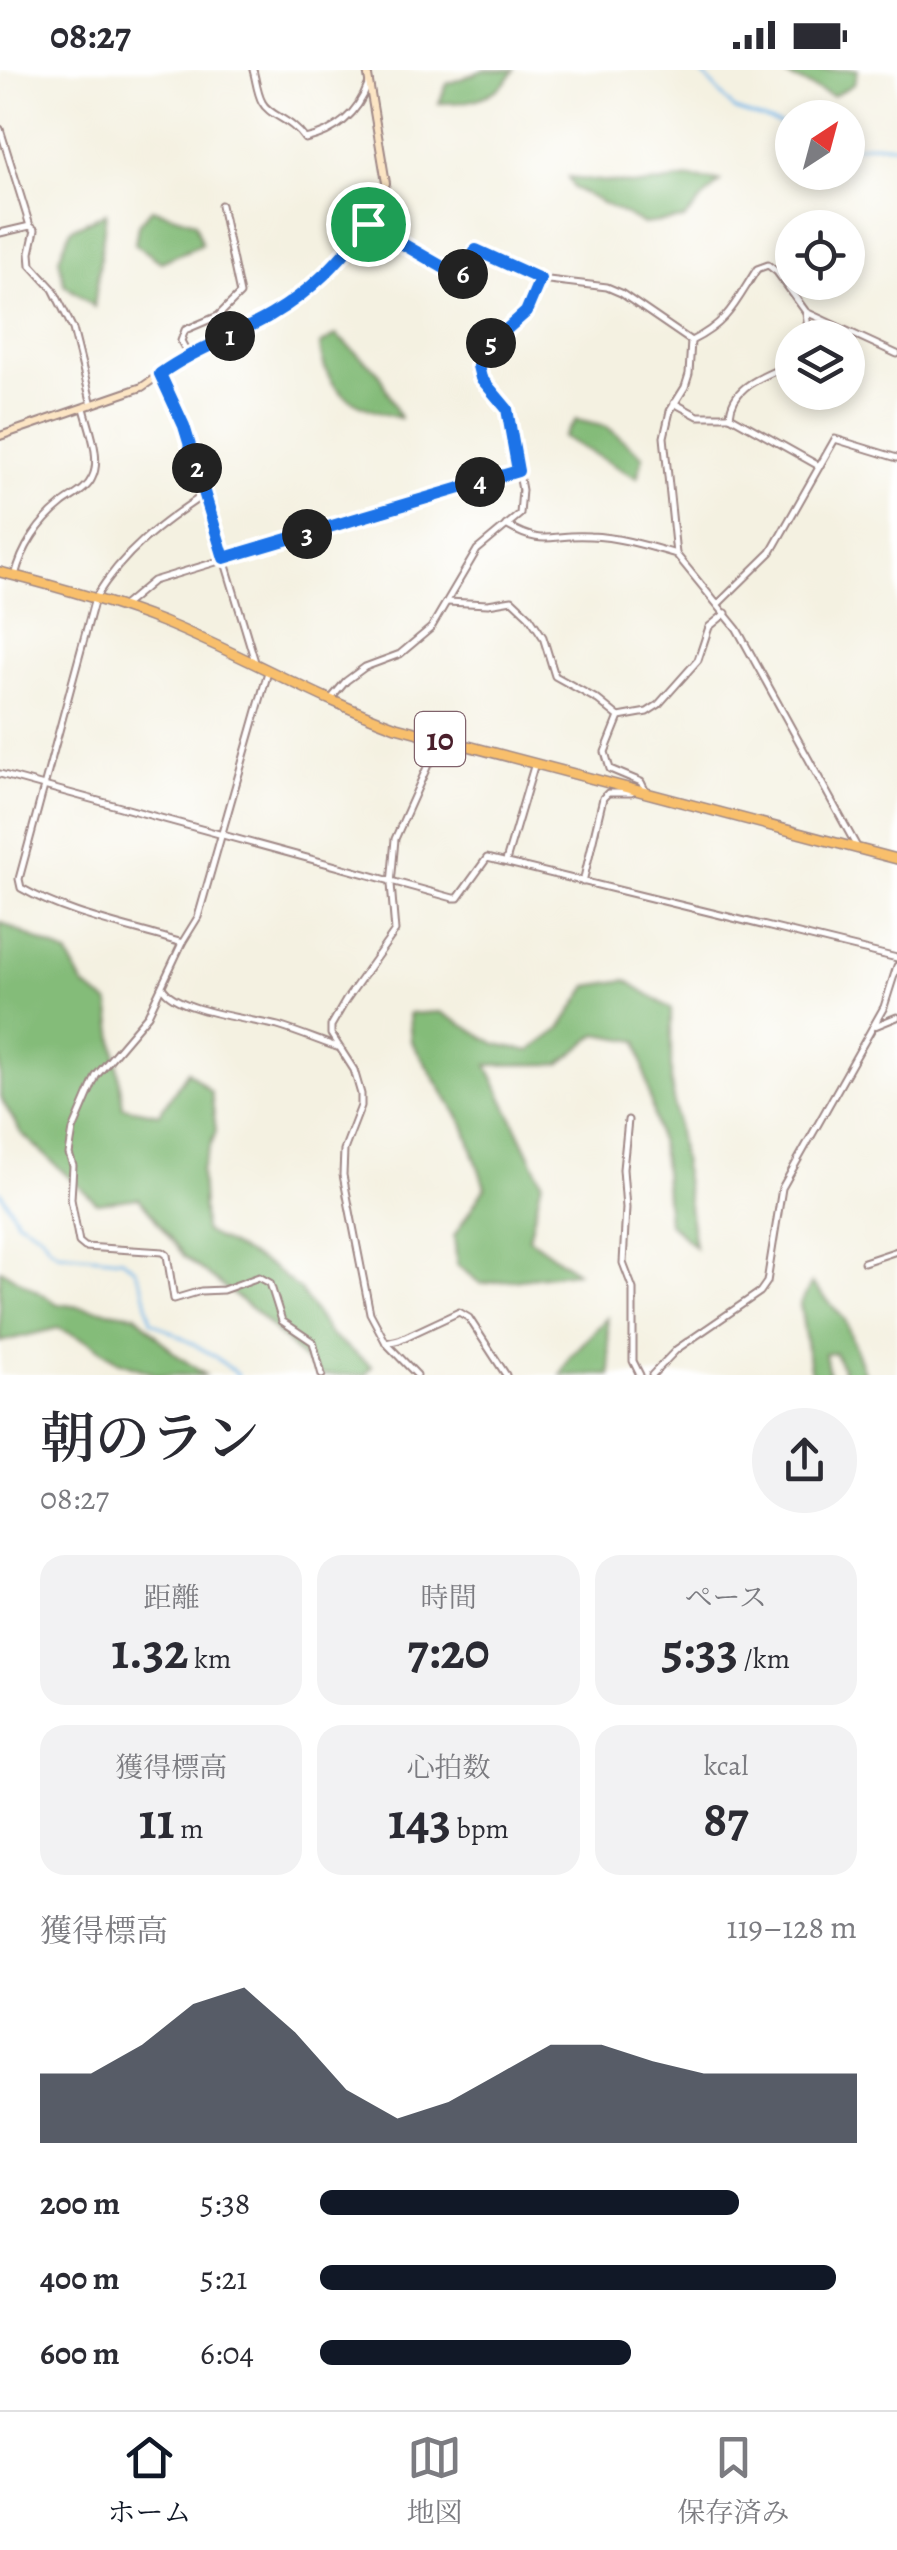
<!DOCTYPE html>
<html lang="ja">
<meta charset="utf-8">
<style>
:root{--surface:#fff;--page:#f2f2f3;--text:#2b2b33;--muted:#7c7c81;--line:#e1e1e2;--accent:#111827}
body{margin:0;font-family:Alegreya,"Noto Serif JP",serif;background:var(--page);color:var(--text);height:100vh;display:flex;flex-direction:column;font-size:38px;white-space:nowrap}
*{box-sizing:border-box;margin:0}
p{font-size:32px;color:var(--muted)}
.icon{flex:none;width:55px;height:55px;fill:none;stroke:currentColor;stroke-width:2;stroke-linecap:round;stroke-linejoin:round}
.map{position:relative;height:1305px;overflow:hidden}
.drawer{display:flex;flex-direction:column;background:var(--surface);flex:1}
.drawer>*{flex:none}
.needle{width:65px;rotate:36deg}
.fabs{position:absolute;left:775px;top:30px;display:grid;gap:20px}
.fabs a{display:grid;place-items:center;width:90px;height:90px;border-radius:50%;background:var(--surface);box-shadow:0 5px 15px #0003;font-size:50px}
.pin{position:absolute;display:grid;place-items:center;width:85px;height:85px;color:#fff;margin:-42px;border:5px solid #fff;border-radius:50%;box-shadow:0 2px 10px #0007}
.km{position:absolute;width:50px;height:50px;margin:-25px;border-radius:50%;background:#222;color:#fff;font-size:28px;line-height:50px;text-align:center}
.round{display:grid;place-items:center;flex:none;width:105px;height:105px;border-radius:52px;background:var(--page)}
.headline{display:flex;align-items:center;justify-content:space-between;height:170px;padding:0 40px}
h1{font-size:55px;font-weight:600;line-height:75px}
.figures{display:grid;grid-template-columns:repeat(3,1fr);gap:15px;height:170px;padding:10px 40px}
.figures div{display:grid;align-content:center;border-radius:25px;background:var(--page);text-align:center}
.figures b{font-size:50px;font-weight:600}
.figures small{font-size:28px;font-weight:400}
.figures p{font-size:28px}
.chart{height:280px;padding:20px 40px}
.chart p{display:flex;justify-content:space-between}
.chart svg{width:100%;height:180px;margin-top:10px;fill:var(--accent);opacity:.7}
ul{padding:0 40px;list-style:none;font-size:32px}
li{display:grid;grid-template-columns:160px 120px 1fr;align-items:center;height:75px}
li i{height:25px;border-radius:12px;background:var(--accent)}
.status{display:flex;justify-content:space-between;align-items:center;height:70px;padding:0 50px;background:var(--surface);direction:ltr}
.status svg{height:28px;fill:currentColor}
.tab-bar{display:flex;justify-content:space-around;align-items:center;height:140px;border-top:2px solid var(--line);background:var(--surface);font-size:28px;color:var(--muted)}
.tab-bar a{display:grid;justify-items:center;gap:5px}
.tab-bar .active{color:var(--accent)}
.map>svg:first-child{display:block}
</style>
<div class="status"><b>08:27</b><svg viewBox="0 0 49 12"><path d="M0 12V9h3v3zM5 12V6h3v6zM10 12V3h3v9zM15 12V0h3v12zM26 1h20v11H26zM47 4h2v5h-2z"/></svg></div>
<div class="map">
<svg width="897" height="1305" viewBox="0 0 897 1305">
<rect width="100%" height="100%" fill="#fff"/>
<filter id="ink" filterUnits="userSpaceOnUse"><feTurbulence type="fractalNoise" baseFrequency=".01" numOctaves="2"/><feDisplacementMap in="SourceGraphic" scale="20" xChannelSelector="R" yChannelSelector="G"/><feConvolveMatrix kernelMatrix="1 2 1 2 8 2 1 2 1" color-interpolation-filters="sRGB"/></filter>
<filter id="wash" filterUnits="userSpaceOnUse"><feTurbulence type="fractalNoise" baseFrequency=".0048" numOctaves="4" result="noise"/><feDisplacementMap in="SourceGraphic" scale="40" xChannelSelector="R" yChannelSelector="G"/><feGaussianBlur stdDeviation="2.25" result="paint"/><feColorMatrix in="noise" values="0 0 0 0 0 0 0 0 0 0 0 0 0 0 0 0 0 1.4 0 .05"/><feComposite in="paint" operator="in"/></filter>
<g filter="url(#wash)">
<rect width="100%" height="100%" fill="#f4f1e1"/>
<g fill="#84bc79" stroke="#676e52" stroke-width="2.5">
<path d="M484,0h30c-15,28 -46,34 -75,33l8,-19z"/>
<polygon points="786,0 858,0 854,14 833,26 787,6"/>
<polygon points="568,108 641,115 691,108 720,111 684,149 643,154 574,118"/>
<polygon points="152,139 195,152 202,174 161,192 135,174 138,155"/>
<polygon points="106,143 94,237 64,214 59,188 71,159"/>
<path d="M336,265l42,37 22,46c-44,-10 -75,-24 -80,-73z"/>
<polygon points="576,350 607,357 643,386 637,408 563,367"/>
<polygon points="0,852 67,884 84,916 109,933 123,1037 159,1044 188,1001 211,1022 216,1061 201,1101 204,1161 272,1197 300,1220 330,1265 372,1296 366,1305 320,1305 257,1243 185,1187 139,1128 97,1133 21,1063 0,1027"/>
<polygon points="626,910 671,939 671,1013 695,1177 668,1152 663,1090 638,971 597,964 560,994 487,995 542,1111 529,1168 576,1202 481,1214 457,1195 454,1166 485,1117 464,1055 411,971 409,944 440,942 496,974 530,981 560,959 588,916"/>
<polygon points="0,1199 58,1234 136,1245 174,1283 205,1305 158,1305 117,1291 88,1271 58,1258 0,1272"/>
<polygon points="812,1213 845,1250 865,1305 845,1305 835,1283 825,1284 829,1305 811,1305 800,1234"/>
<polygon points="607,1248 611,1305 561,1305 570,1287"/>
</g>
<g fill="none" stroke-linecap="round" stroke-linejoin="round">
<g stroke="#72b5e8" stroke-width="2.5">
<polyline points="699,0 735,40 783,55 792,64"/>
<polyline points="848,78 873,74 897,76"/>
<polyline points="0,1121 17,1150 41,1164 49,1176 58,1183 122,1189 135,1199 143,1217 151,1251 213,1285 238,1305"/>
</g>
</g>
</g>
<g filter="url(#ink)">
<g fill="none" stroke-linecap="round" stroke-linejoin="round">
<defs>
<g id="street">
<path d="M253,0c3,10 4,23 9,32 7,14 30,17 43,37 31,-7 52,-24 63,-54"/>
<polyline points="0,59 30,156 35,160 30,183 31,195 53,219 73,259 92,335"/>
<polyline points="367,154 460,207 477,180 540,209 607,217 621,223 691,271"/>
<polyline points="0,163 30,156"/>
<polyline points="806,242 809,268"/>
<polyline points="691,271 689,304 685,317 670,341 664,367 676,484 737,559 857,777"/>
<path d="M691,271c38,-19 44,-38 66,-72l11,-4 9,7 29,40 91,42"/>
<polyline points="188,284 181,271 185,260 218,246 240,224 221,135"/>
<path d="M792,293c-24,13 -60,20 -62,53l89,50"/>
<polyline points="160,303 184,356 256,595"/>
<polyline points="674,333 698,346 730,346"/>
<path d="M506,455c40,23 44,8 84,11 30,1 58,10 86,18"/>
<path d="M15,506c7,-28 24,-54 47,-72 10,-8 25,-14 30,-26 10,-19 -3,-50 -8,-70"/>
<polyline points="447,532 488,534 512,530 529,546 543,567 555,606 598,630 619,647 647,642 658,635 698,590 709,557 726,543"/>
<polyline points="718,534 771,482 835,369 897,388"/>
<polyline points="122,537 153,511 517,401"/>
<polyline points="268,602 198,847 182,873 148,945 96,1006 73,1060 69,1084 73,1096 71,1129 79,1172 85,1177 163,1182 167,1185 174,1229 201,1221 223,1220 259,1207 270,1213 282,1251 313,1272 322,1305"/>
<polyline points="330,630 346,611 365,597 400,584 431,558 477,480 520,444 522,420 507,339 481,308 478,296 487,277 526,242 540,209"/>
<polyline points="619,647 605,682 610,699 641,712 646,722"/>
<polyline points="0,704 453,828 458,828 487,788 897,888"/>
<polyline points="506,791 535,693"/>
<polyline points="583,812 603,728 608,723 631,723 636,720"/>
<path d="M182,873c-54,-17 -112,-27 -161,-55l-2,-9 76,-281c29,-47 65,-74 110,-104"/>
<path d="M162,917c13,24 89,32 116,39 20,6 39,14 59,21"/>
<polyline points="875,956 897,947"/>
<polyline points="628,1050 623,1099 626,1138 623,1193 633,1219 633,1291 640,1305"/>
<polyline points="864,1192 897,1181"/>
<polyline points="386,1273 399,1270 459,1242 469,1248 506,1305"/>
<polyline points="417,1305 386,1273 370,1243 343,1105 344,1080 361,1036 361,1024 354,1000 331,964 331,956 346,930 395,861 391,814 395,769 428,695 434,667"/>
<polyline points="652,1305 677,1279 760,1222 767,1212 782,1118 884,937 897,896"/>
</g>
<polyline id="secondary" points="0,366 142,317 188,285 272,244 336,196 378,137 386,113 367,0"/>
<path id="highway" d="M0,502c55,14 110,29 163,50 79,32 153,76 233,105l501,132"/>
</defs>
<use href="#street" stroke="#9f8886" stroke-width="9"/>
<use href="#secondary" stroke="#9f8886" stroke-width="10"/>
<use href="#highway" stroke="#9f8886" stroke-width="12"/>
<use href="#street" stroke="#fff" stroke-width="5"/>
<use href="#secondary" stroke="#fce5c4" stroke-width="6"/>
<use href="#highway" stroke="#f8bf6c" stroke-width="9"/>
</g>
</g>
<g fill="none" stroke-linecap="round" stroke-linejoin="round" filter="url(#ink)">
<defs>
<path id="route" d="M368,154l92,53 16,-27 64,29 -14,33 -39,35 -9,19 3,12 26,31 11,62 -294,87 -40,-132 -24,-52c35,-25 75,-38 111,-59 41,-24 69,-54 97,-91z"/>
</defs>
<use href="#route" stroke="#fff" stroke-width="20"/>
<use href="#route" stroke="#1a73e8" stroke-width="12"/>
</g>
<g text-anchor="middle" stroke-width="8" stroke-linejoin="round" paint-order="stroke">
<rect fill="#fff" stroke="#80626b" stroke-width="2.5" x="415" y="642" width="50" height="54" rx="8"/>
<g font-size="32" font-weight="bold" fill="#4a1f2b">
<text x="440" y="680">10</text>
</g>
</g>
</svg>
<div class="fabs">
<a><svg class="needle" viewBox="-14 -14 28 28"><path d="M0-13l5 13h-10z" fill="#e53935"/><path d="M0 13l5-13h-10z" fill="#7c7c81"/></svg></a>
<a><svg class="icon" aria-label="locate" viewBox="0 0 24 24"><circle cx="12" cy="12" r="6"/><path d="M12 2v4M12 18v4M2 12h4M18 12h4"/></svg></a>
<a><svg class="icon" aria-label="layers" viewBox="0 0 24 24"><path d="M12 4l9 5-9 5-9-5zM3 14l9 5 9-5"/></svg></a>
</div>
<div class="pin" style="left:368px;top:154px;background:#1e9e55"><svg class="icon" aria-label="arrive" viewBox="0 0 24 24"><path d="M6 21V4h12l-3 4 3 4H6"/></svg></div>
<b class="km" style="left:230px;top:266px">1</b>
<b class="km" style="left:197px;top:398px">2</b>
<b class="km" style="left:307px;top:464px">3</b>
<b class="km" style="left:480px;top:412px">4</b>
<b class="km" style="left:491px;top:273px">5</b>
<b class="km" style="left:463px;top:204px">6</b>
</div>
<section class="drawer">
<div class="headline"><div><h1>朝のラン</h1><p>08:27</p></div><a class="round"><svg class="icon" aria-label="share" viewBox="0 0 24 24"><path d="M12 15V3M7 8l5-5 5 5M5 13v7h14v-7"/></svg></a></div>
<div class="figures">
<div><p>距離</p><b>1.32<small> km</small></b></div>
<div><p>時間</p><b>7:20</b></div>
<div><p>ペース</p><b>5:33<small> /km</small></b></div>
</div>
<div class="figures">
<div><p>獲得標高</p><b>11<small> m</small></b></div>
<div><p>心拍数</p><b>143<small> bpm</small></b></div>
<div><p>kcal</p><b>87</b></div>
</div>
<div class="chart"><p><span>獲得標高</span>119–128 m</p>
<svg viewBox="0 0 160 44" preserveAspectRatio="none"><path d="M0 44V27L10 27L20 20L30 10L40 6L50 17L60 31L70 38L80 34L90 27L100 20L110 20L120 24L130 27L140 27L150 27L160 27V44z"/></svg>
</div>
<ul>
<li><b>200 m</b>5:38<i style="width:78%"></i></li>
<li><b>400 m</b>5:21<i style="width:96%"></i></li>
<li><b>600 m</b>6:04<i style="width:58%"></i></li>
</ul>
</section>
<nav class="tab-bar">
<a class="active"><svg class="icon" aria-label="home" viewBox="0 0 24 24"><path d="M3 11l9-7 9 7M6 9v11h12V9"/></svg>ホーム</a>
<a><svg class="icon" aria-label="map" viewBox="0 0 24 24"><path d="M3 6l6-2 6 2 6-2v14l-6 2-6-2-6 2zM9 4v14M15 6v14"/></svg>地図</a>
<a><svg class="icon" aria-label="saved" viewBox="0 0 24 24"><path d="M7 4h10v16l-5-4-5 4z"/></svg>保存済み</a>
</nav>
